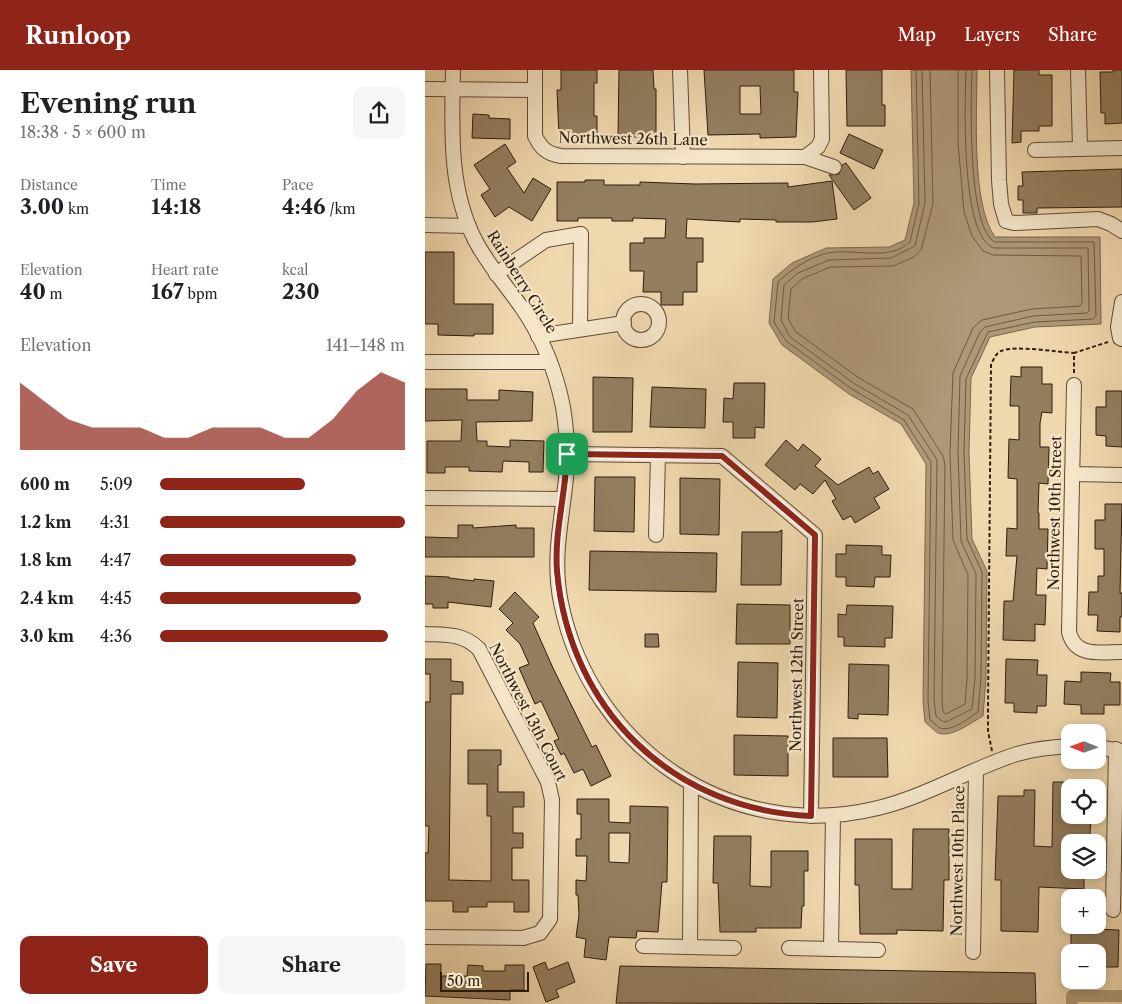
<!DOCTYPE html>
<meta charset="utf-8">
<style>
:root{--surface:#fff;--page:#f6f6f6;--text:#202124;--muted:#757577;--accent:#8f2418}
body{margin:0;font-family:"Libre Caslon Text",serif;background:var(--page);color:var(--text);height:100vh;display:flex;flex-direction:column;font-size:19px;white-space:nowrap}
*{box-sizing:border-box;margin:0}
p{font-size:16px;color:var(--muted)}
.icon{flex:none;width:28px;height:28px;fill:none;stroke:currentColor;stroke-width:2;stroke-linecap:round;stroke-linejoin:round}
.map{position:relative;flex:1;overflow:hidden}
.details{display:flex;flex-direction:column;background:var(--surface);width:425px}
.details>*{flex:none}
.needle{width:32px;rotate:271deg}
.controls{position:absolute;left:636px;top:654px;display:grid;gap:10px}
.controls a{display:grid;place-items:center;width:45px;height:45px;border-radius:10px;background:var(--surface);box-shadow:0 2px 8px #0003;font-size:25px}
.scale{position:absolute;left:15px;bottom:12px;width:89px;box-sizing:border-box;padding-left:5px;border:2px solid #2e1d0c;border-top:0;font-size:14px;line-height:18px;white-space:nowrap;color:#2e1d0c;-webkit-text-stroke:4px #f5e6ca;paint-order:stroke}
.pin{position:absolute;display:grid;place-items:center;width:42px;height:42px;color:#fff;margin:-21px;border-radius:10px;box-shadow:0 2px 8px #0006}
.round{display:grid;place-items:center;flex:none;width:52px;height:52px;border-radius:10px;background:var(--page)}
.overview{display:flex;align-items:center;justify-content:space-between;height:85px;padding:0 20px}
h1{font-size:28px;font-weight:700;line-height:38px}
.figures{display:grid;grid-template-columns:repeat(3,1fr);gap:8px;height:85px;padding:5px 20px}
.figures div{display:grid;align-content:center}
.figures b{font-size:21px;font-weight:700}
.figures small{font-size:14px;font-weight:400}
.figures p{font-size:14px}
.chart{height:140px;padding:10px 20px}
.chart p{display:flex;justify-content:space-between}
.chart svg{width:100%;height:90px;margin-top:5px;fill:var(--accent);opacity:.7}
.button{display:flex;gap:10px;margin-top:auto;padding:10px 20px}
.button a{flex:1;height:58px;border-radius:10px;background:var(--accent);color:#fff;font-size:20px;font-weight:700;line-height:58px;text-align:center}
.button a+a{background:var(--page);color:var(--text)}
ul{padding:0 20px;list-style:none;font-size:16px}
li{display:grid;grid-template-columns:80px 60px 1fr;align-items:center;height:38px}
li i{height:12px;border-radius:6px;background:var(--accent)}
header{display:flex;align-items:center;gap:30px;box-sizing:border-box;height:70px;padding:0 25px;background:var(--accent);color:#fff}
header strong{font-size:24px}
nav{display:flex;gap:28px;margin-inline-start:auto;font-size:18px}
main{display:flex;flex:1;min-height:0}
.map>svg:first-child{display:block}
</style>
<header>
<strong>Runloop</strong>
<nav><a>Map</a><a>Layers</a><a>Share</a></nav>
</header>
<main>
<section class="details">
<div class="overview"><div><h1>Evening run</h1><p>18:38 · 5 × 600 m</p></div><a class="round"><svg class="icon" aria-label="share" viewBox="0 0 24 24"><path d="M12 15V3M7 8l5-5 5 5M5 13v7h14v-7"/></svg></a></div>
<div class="figures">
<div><p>Distance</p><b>3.00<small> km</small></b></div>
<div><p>Time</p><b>14:18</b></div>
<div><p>Pace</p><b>4:46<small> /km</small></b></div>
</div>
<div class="figures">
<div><p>Elevation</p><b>40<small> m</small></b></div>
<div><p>Heart rate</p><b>167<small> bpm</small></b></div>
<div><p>kcal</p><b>230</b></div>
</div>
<div class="chart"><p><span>Elevation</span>141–148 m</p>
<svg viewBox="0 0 160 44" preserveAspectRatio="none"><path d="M0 44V11L10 20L20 29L30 33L40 33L50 33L60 38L70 38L80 33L90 33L100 33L110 38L120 38L130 29L140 15L150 6L160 11V44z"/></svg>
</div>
<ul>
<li><b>600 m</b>5:09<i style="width:59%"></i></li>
<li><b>1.2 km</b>4:31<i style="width:100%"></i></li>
<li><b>1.8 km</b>4:47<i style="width:80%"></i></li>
<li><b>2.4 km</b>4:45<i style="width:82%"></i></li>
<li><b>3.0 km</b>4:36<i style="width:93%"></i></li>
</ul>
<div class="button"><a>Save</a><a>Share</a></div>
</section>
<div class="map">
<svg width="697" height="934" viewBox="0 0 697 934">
<rect width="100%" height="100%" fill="#f0d8ae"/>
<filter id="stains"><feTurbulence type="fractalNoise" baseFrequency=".004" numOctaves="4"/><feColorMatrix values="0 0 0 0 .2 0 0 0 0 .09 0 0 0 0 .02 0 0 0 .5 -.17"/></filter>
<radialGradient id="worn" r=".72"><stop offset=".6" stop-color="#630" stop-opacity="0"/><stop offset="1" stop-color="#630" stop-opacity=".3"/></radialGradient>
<path fill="#ae9877" stroke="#7b674c" d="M486,0h66c0,42 -6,134 18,167h105l1,87 -66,3 -45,10 -19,41 -2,74 3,87 15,32 -1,108 -3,37c-11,6 -31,22 -45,17 -4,-2 -9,-8 -13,-11l-2,-21 3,-237 -25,-40 -52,-30 -67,-49 -13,-22 4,-44 19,-16 34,-15 63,-1 16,-7 9,-37z"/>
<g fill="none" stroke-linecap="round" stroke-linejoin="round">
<g stroke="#6e5a42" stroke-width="1">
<path d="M491,0l3,133 -9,39c-21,20 -56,6 -82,11 -18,4 -37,16 -50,29l-4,40 12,19 66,48 52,31 27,42 -3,239 2,19c3,2 7,6 10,8 12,4 29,-10 38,-16l3,-34 1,-106 -15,-33 -3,-87 2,-73 22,-47 47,-10 58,-3 3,-3 -2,-74h-99c-28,-14 -24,-142 -23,-172"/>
<path d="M497,0l3,133 -10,43 -24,12 -62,2 -31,13 -14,12 -3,35 9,17 65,47 53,31 29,45 -3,240 2,16 6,5 4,1 26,-13 3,-31 1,-104 -15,-33 -3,-89 2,-76 20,-44 5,-5 48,-11 54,-3 2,-2 -1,-63h-94c-34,-11 -29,-146 -28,-178"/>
<polyline points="505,0 508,134 496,180 489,187 468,196 405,197 377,209 366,219 363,249 371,262 434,308 488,339 518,386 520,395 517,630 518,642 521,644 540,634 542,608 543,505 528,470 525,382 528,303 548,258 557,250 607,239 655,236 657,233 656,186 568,185 558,181 547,166 539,142 533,72 533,0"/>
</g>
<polyline stroke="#ae9877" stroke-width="12" points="647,934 647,926 697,926"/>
</g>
<g fill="#937e60" stroke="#2e1d0c" fill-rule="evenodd">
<polygon points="136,0 172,0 172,13 169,13 169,46 172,46 172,66 134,67 132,20 136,20"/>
<polygon points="194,0 228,0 229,19 231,19 231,67 193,67"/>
<path d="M279,0h90v22h4l-2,45 -36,1v-4l-52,1zM315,16h20l1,28h-21z"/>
<polygon points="421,0 457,0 457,35 460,35 460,56 422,56"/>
<polygon points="589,0 614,0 614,5 627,5 627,56 614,56 614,61 596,61 596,72 587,73"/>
<polygon points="688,0 697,0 697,53 680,54 680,43 676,43 675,2 688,2"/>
<polygon points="48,44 64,45 64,48 85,49 85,69 47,68"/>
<polygon points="424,64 458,80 449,99 415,83"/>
<polygon points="80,74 91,92 82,98 99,123 108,108 126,119 107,151 84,137 70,147 56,125 65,119 49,95"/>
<polygon points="421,93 446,128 429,140 404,105 414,104 417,95"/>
<polygon points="697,99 697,137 612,138 612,143 598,143 598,130 593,130 593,116 598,116 597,102"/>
<polygon points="160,110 179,110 179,115 215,115 215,112 270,114 363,113 363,117 407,111 412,149 387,152 351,152 351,150 315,149 315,152 262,149 261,168 278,168 278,192 272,192 272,222 258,222 258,235 236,235 236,222 218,222 219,201 205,201 205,173 219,173 219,168 240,168 241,149 208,148 208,151 187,151 187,148 153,148 153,151 132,151 132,112 160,112"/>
<polygon points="0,182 29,182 29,234 68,234 68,264 49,264 49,266 13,265 13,254 0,254"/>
<polygon points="596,297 617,297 617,314 627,314 627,343 617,342 615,353 615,377 624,377 623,414 614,413 613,443 614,443 614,459 623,459 622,499 612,498 611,525 621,525 620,555 610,554 610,571 578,570 579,531 588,531 592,486 581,486 582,458 592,459 592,409 583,408 584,369 594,370 594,336 585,336 586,306 596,307"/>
<polygon points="168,307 208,308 207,362 168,362"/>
<polygon points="309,313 340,313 339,358 330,357 330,368 308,368 308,352 298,352 299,328 308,329"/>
<polygon points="227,317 281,319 280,358 225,357"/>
<polygon points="0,319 42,319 42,330 74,330 74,320 108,322 107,351 51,352 52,371 62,371 62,376 85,377 85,370 119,371 118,402 104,402 104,392 78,391 77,402 44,401 44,397 20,397 20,403 2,403 2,371 36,371 37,350 0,351"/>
<polygon points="681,321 697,321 697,377 681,376 681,366 671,365 671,337 681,337"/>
<polygon points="361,370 373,381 378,374 396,389 390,396 413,415 444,397 448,404 453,401 464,419 449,428 455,438 430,453 426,446 418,450 407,431 411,429 400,410 388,424 375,414 370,420 340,395"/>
<polygon points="170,407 210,407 209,462 169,461"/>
<polygon points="255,408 295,409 294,465 255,464"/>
<polygon points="680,434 697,434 695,523 697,523 697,547 695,547 695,562 672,561 673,545 663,545 664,522 673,522 673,506 679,506 679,479 670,479 670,450 680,450"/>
<polygon points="33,455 48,455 48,458 91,455 91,458 109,458 109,487 0,487 0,467 33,468"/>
<polygon points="357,460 356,515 316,515 317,462 353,462"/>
<polygon points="421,475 457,476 457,485 466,485 465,507 450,507 449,517 421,516 421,507 411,507 411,484 421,484"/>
<polygon points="165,481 292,483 291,522 164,520"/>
<polygon points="0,506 24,507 24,508 49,511 49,509 69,511 66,537 23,532 23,538 8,538 8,534 0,534"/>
<polygon points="90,522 114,547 108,553 128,598 167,677 171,675 186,706 166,716 158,699 149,703 139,683 136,685 129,671 134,669 116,631 110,634 94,598 104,594 95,574 81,560 88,553 74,539"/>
<polygon points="312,534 365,535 365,574 311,574"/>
<polygon points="422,535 468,536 467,568 460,568 460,577 419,576 419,567 413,567 413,544 421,545"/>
<polygon points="220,564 233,564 234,577 220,577"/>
<polygon points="0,589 26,589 26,611 38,612 38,624 26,624 24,810 66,811 66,746 62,746 62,714 43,714 43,680 76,680 76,695 73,695 73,722 99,722 99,737 88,737 88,763 98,763 98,778 87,778 87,810 104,810 104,842 89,842 89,832 62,832 62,837 43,837 43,842 28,842 28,831 0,831 0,783 3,783 4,756 0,756 0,632 5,632 5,604 0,604"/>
<polygon points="581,589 613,590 612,605 622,605 621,636 612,636 612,643 589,642 589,633 580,633"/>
<polygon points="313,592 353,593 352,648 312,647"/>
<polygon points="424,594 464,595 463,645 433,644 433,649 423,648"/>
<polygon points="656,602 686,603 685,612 695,612 695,635 679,635 679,644 656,644 656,635 639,634 640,611 656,612"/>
<polygon points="309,665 363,666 363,706 309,705"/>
<polygon points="408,668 462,668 463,707 408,707"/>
<polygon points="628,712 645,712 645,745 666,745 665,765 645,765 645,800 652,800 652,805 659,805 659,819 614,817 613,862 576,861 576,810 570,810 573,726 599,726 599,720 610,720 609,776 627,777"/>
<path d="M152,729h32v23l21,1v-17l38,1 -1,75h-5l-4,50 -21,-1 -1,7 -27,-1 -3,23 -22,-3 2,-18 -10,-2 3,-22 -1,-20h-2v-15l10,1 1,-25h-11v-17h5v-25h-4zM184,763h21l-1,30 -20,-1z"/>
<polygon points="488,759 524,759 524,810 519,810 518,861 472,860 472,864 435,864 434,815 430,815 430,769 467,769 467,819 487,819"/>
<polygon points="289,766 326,766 325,816 346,817 346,781 383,781 383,801 379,801 379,836 377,836 376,858 331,858 331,862 295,862 293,813 288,813"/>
<polygon points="646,858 694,860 693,897 674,897 674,882 646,882"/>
<polygon points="120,892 123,900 143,892 150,912 131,920 134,927 121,932 108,897"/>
<polygon points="1,894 16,894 16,906 42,906 43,895 58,896 58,901 80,901 80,895 99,895 99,920 85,920 85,930 0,926"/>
<polygon points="195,896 610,903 611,934 191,933"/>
</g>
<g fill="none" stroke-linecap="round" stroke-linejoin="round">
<defs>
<g id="minor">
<path d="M28,0c-1,57 -5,117 22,170 13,25 31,45 47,68 20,29 34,64 41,99 3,19 5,40 4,59 -3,48 -16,88 -6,137 30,146 170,241 317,205 49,-12 92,-39 139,-54 17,-5 35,-7 53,-8"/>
<path d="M110,0v66c6,13 13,18 26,20l244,1 29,10"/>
<polyline points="255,0 258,87"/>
<polyline points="572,0 574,110 576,134 581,151 589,153 673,149 686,154 697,161"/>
<polyline points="653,0 655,79"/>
<polyline points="0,19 109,20"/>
<polyline points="610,80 697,78"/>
<polyline points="380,87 393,77 397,69 396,0"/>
<polyline points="0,155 44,156"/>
<polyline points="71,204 121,170 156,164 155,259"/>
<polyline points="697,232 693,257 695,268 697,269"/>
<circle cx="216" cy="252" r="18"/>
<polyline points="113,266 199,253"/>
<polyline points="0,292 125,292"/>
<path d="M649,315l-5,247c6,26 32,20 53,20"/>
<polyline points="142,384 297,386 390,465 386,746"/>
<polyline points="647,404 697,405"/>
<polyline points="0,428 138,429"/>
<polyline points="231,465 233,385"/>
<path d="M0,564c21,1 38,-1 54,15l69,133 4,18 -2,119 -10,14 -17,5 -98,-1"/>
<polyline points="672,677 697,681"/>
<polyline points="688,840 691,679"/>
<polyline points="218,876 309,878"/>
<polyline points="265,877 266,714"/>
<polyline points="364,878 453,880"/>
<polyline points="406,879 408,745"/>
<polyline points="548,882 551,701"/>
</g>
</defs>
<use href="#minor" stroke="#5e4c34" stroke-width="16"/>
<g stroke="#2e1d0c" stroke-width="2" stroke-dasharray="4 2.5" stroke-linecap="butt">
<polyline points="649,303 649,283 683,272"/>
<path d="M567,681l-4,-20v-25l3,-342c3,-5 5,-11 10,-13 14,-6 56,1 73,2"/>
</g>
<use href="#minor" stroke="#f5e6ca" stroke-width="14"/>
</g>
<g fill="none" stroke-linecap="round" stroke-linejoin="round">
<defs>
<path id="route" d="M142,384l155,2 93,79 -4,281c-139,-6 -242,-107 -254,-245 -3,-39 9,-78 10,-117z"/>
</defs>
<use href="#route" stroke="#fff" stroke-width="10"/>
<use href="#route" stroke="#8f2418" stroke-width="6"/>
</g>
<g text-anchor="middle" stroke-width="4.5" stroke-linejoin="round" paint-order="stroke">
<g font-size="15" fill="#2e1d0c" stroke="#f5e6ca">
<text transform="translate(208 69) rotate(1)" y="5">Northwest 26th Lane</text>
<text transform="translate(97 212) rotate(58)" y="5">Rainberry Circle</text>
<text transform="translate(630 443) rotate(-89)" y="5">Northwest 10th Street</text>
<text transform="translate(372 605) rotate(-89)" y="5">Northwest 12th Street</text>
<text transform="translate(103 642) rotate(63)" y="5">Northwest 13th Court</text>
<text transform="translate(533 791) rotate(-89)" y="5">Northwest 10th Place</text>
</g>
</g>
<rect width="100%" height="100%" filter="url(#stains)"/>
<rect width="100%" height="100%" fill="url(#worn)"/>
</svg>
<div class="controls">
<a><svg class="needle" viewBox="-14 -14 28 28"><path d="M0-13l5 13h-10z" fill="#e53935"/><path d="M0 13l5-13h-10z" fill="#757577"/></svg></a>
<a><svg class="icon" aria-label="locate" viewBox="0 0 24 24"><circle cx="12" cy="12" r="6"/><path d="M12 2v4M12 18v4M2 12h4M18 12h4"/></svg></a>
<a><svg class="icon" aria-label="layers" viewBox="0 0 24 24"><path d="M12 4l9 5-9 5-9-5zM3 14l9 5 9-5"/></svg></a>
<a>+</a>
<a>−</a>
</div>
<div class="scale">50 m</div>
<div class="pin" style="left:142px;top:384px;background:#1e9e55"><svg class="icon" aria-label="arrive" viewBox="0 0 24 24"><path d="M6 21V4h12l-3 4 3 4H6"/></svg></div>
</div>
</main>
